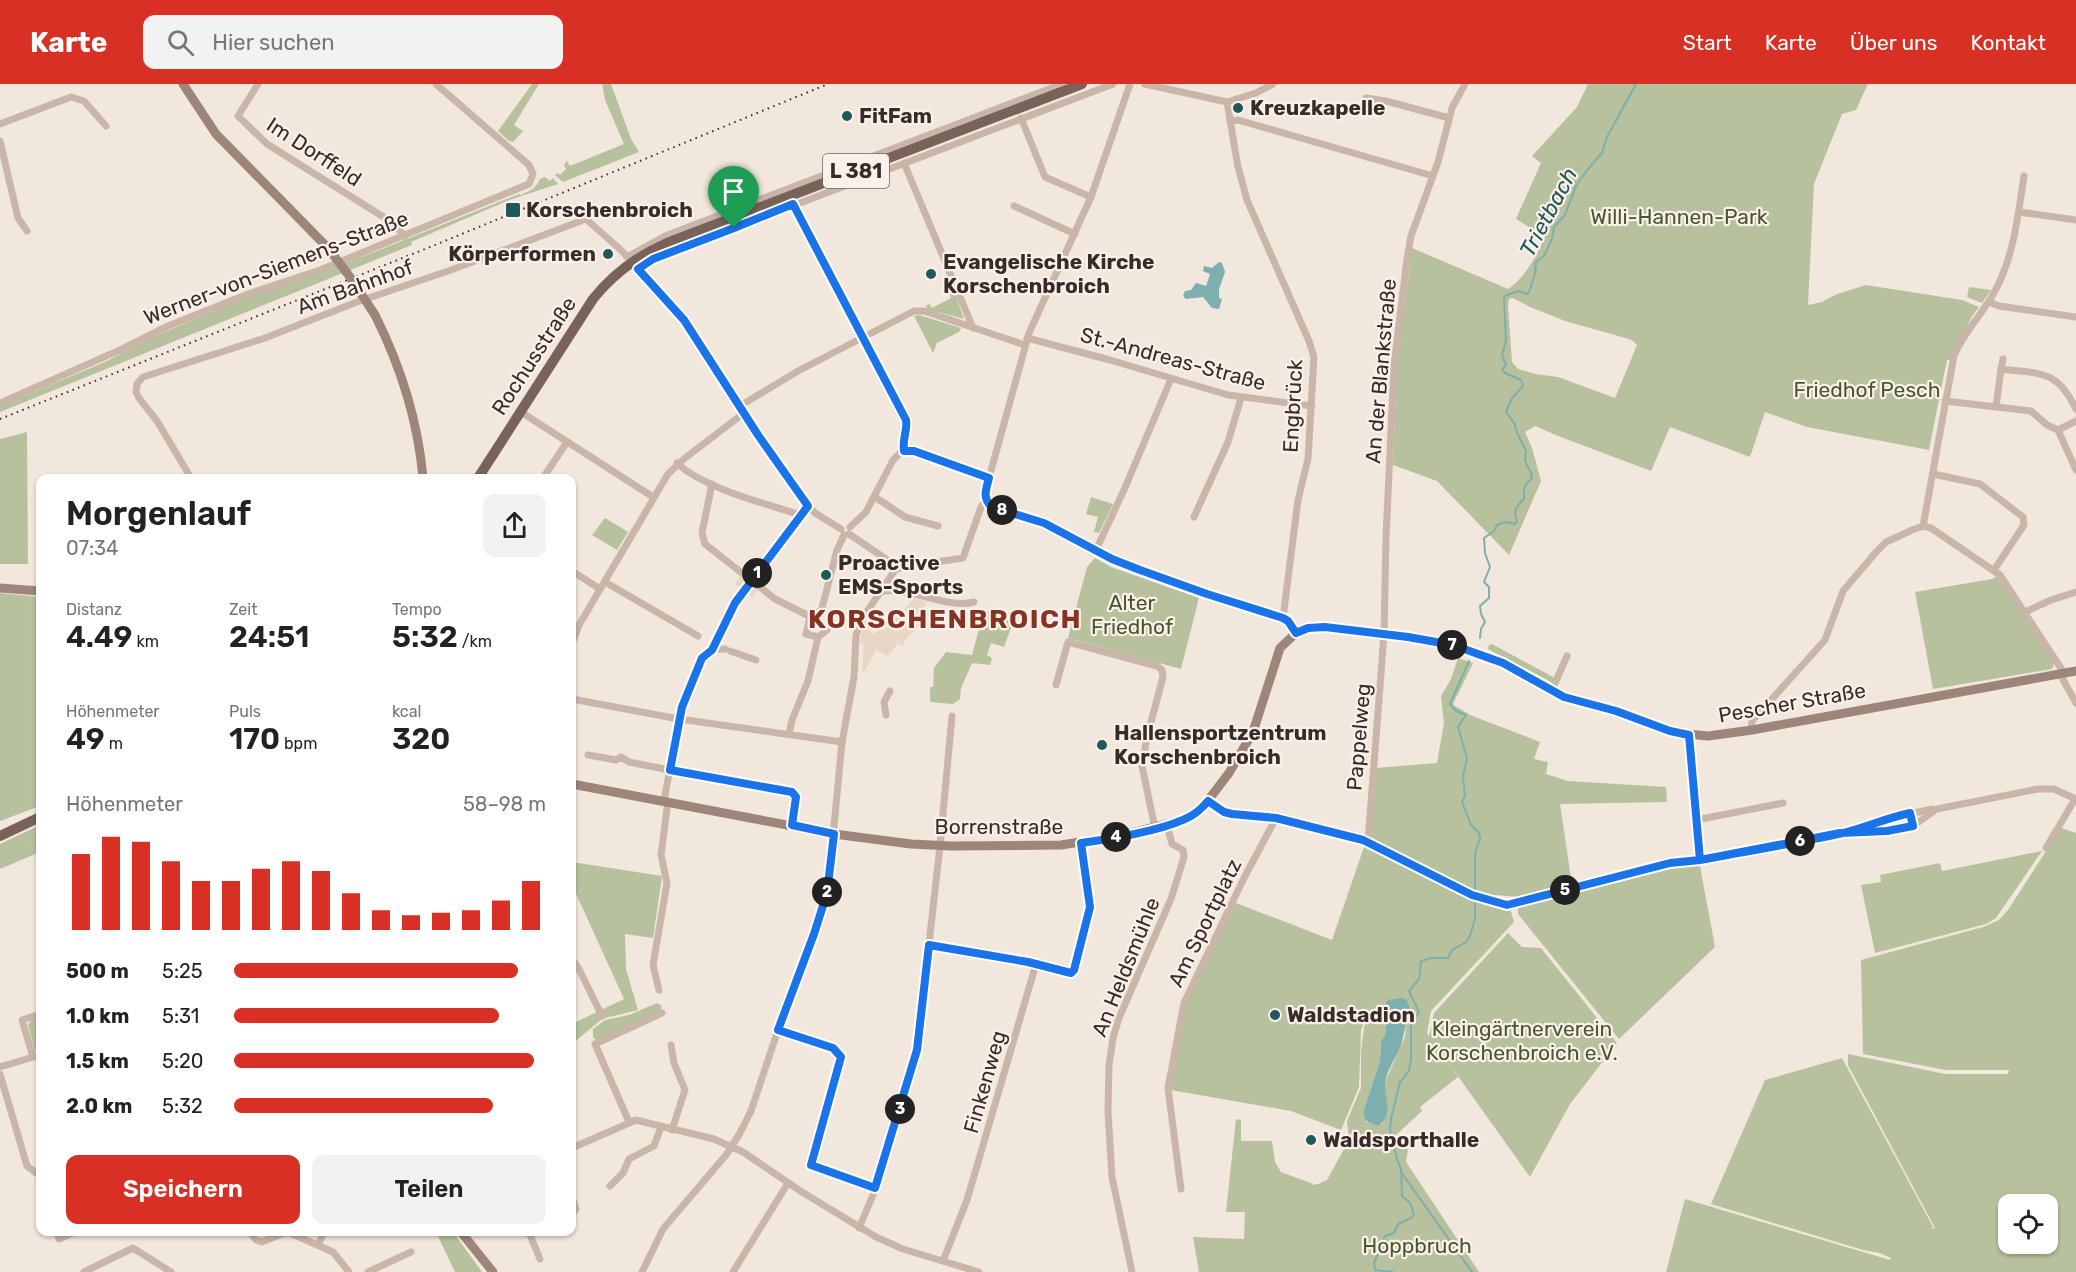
<!DOCTYPE html>
<html lang="de">
<meta charset="utf-8">
<style>
:root{--surface:#fff;--page:#f2f2f2;--text:#222;--muted:#767676;--accent:#d93025}
body{margin:0;font-family:Rubik,sans-serif;background:var(--page);color:var(--text);height:100vh;display:flex;flex-direction:column;font-size:22px;white-space:nowrap}
*{box-sizing:border-box;margin:0}
p{font-size:20px;color:var(--muted)}
.icon{flex:none;width:33px;height:33px;fill:none;stroke:currentColor;stroke-width:2;stroke-linecap:round;stroke-linejoin:round}
.map{position:relative;flex:1;overflow:hidden}
.details{position:absolute;left:36px;top:390px;width:540px;height:762px;display:flex;flex-direction:column;background:var(--surface);border-radius:12px;box-shadow:0 2px 4px #0004}
.details>*{flex:none}
.controls{position:absolute;left:1998px;top:1110px;display:grid;gap:12px}
.controls a{display:grid;place-items:center;width:60px;height:60px;border-radius:12px;background:var(--surface);box-shadow:0 2px 4px #0004;font-size:30px}
.pin{position:absolute;display:grid;place-items:center;width:51px;height:51px;color:#fff;margin:-62px -26px;border-radius:50% 50% 50% 0;rotate:-45deg;box-shadow:0 0 6px #0007}
.pin .icon{rotate:45deg}
.km{position:absolute;width:30px;height:30px;margin:-15px;border-radius:50%;background:#222;color:#fff;font-size:16px;line-height:30px;text-align:center}
.round{display:grid;place-items:center;flex:none;width:63px;height:63px;border-radius:12px;background:var(--page)}
.head{display:flex;align-items:center;justify-content:space-between;height:102px;padding:0 30px}
h1{font-size:33px;font-weight:600;line-height:45px}
.stats{display:grid;grid-template-columns:repeat(3,1fr);gap:9px;height:102px;padding:6px 30px}
.stats div{display:grid;align-content:center}
.stats b{font-size:30px;font-weight:600}
.stats small{font-size:16px;font-weight:400}
.stats p{font-size:16px}
.chart{height:168px;padding:12px 30px}
.chart p{display:flex;justify-content:space-between}
.chart svg{width:100%;height:108px;margin-top:6px;stroke:var(--accent);stroke-width:6}
.cta{display:flex;gap:12px;margin-top:auto;padding:12px 30px}
.cta a{flex:1;height:69px;border-radius:12px;background:var(--accent);color:#fff;font-size:24px;font-weight:600;line-height:69px;text-align:center}
.cta a+a{background:var(--page);color:var(--text)}
ul{padding:0 30px;list-style:none;font-size:20px}
li{display:grid;grid-template-columns:96px 72px 1fr;align-items:center;height:45px}
li i{height:15px;border-radius:8px;background:var(--accent)}
header{display:flex;align-items:center;gap:36px;box-sizing:border-box;height:84px;padding:0 30px;background:var(--accent);color:#fff}
header strong{font-size:28px}
nav{display:flex;gap:33px;margin-inline-start:auto;font-size:21px}
.search{width:420px;height:54px;background:var(--page);display:flex;align-items:center;gap:15px;box-sizing:border-box;padding:0 21px;border-radius:12px;color:var(--muted);font-size:22px}
.map>svg:first-child{display:block}
</style>
<header>
<strong>Karte</strong>
<div class="search"><svg class="icon" aria-label="search" viewBox="0 0 24 24"><circle cx="10" cy="10" r="6"/><path d="M15 15l6 6"/></svg>Hier suchen</div>
<nav><a>Start</a><a>Karte</a><a>Über uns</a><a>Kontakt</a></nav>
</header>
<div class="map">
<svg width="2076" height="1188" viewBox="0 0 2076 1188">
<rect width="100%" height="100%" fill="#f2e7dd"/>
<g fill="#b8c19d" fill-rule="evenodd">
<polygon points="532,0 539,0 514,41 523,47 513,58 509,57 498,47"/>
<polygon points="602,0 611,0 631,55 639,68 563,98 555,91 558,89 560,91 566,85 564,81 567,77 570,82 624,60 605,16"/>
<path d="M1588,0h280l-12,26 -14,4 -28,70 -6,121 14,-3 15,-8 29,-9 96,15 17,7 -8,11 -20,42h-4l-18,90 -122,-23 -42,-15 -15,45 -80,-30 -19,44 -93,-35 -23,-10 -10,6 7,16 9,33 -32,74 -72,-74 -44,-16 4,-100 15,-117 96,41c19,-14 27,-31 37,-52l-29,-18 25,-56 -9,-7 45,-49zM1513,214l17,9 35,14 57,16 10,3 5,5 -22,53 -57,-21 -22,-3 -18,-5 -6,-7 -4,-55 1,-8z"/>
<path d="M545,93l5,4 3,-3 5,6 -46,15 -101,43 1,3 -412,167v-6l105,-44 50,-26 47,-20 51,-21 45,-14 79,-30 142,-57 2,1c9,-4 15,-7 19,-16z"/>
<polygon points="1969,203 1991,206 1982,219 1967,213"/>
<polygon points="954,207 964,235 927,225 926,222 929,220 932,224 951,214 950,210"/>
<polygon points="919,231 961,244 959,248 937,259 933,269 914,232"/>
<polygon points="27,348 28,480 0,480 0,355"/>
<polygon points="1091,413 1113,420 1099,449 1094,448 1098,433 1086,430"/>
<polygon points="605,434 628,448 617,466 592,451"/>
<polygon points="1095,474 1111,483 1199,514 1181,585 1068,554 1087,483"/>
<polygon points="1997,492 2053,575 2054,580 2052,585 1933,605 1915,508 1992,495"/>
<polygon points="0,509 40,513 40,722 0,737"/>
<polygon points="984,526 1014,536 1004,563 991,559 987,571 992,574 990,581 972,579 961,604 960,615 953,620 930,618 930,603 933,603 934,584 946,568 972,571"/>
<polygon points="1492,560 1553,593 1554,596 1553,599 1488,565 1489,561"/>
<path d="M1458,574l15,5 -20,41c5,5 11,6 17,11l70,27 -6,17 14,3 -2,12 22,7 98,6 1,15 -107,2 12,81 -24,6 -2,-2 -11,3 1,3 -16,5 -1,-3 -24,-2 -1,4 -19,-7 -101,-50 -3,-6 4,-68 62,-5 7,-40 -3,-27 10,-17z"/>
<polygon points="40,741 40,768 0,785 0,760"/>
<path d="M2061,744l15,5v439h-410l19,-73 205,61 1,-2 -11,-5 -17,-3 -152,-46 54,-124 77,-22 91,169 -3,2 5,-1 -87,-163v-11l97,20h63l1,-4h-63l-83,-16 -2,-94 122,-33 16,-7 9,-10zM2008,1120h40v40h-40z"/>
<path d="M1365,760l108,54 37,10 4,14 -83,89 -4,22 2,3 5,-23 74,-80 14,14 19,1 76,95 -47,61 -40,73 -85,-119 13,19 -38,30 2,4 -27,25 13,14 -2,12 73,110h-280l-6,-35 51,2 1,-27h-19l10,-93 5,1v21h31l3,21 6,10 32,12 -2,1 7,-1 9,-4 22,-40 -2,-19 14,-33v-37l3,-23 4,-16 -7,18 -2,57 -18,43 -50,-19 -120,-21 16,-91 49,-96 96,37zM1386,919l24,14 -4,9 -1,11 -21,47 -1,39 -4,3 -13,-4 -2,-12 16,-49 1,-20 5,-8z"/>
<polygon points="2042,767 1996,834 1986,840 1875,869 1861,801 1881,798 1880,791 1940,779 1942,787"/>
<polygon points="1699,777 1715,863 1619,955 1518,830 1518,821 1627,789"/>
<polygon points="572,778 662,792 653,854 625,850 626,885 638,926 605,934 601,926 624,915 572,801"/>
<polygon points="657,919 662,922 660,928 597,957 593,953 593,945 605,936 629,931"/>
<polygon points="599,927 602,935 572,960 572,940"/>
<polygon points="40,934 40,965 35,967 28,941 32,935"/>
<polygon points="436,1148 453,1148 482,1188 455,1188"/>
</g>
<g fill="#ead6c5">
<polygon points="747,481 766,493 766,496 752,513 735,500"/>
<polygon points="914,514 927,518 919,533 921,535 919,542 903,558 905,560 904,563 898,559 888,572 876,566 865,587 862,587 864,560 859,559 864,540 868,536 870,540 867,544 873,550 878,547 879,543 884,546 896,531 897,533 902,532 904,529 903,526"/>
</g>
<g fill="#7cafad">
<polygon points="1219,178 1222,179 1225,188 1219,205 1219,214 1222,215 1219,225 1212,224 1203,213 1186,215 1183,212 1185,207 1191,206 1196,199 1206,202 1210,190 1203,187 1204,182 1212,184"/>
<path d="M1401,914l5,1c6,11 4,15 0,26 -3,9 -3,18 -8,27 -4,9 -11,19 -13,30 -2,14 10,30 -6,44 -11,-3 -16,-4 -15,-16l16,-49 1,-20 5,-8v-30l2,-3z"/>
</g>
<g fill="none" stroke-linecap="round" stroke-linejoin="round">
<g stroke="#7cafad" stroke-width="2">
<path d="M1480,554l1,-9 4,-7 -4,-8 -1,-8 9,-8v-11l-5,-5 6,-15 -5,-14 -1,-15 10,-7 3,-6 9,-3 9,2 2,-3c-4,-10 -1,-15 7,-22 0,-10 -1,-15 8,-20l-1,-6 -6,-12 1,-11 -8,-15 -4,-12 -8,-11 6,-14 11,-12 -2,-6 -16,-7 -3,-4 4,-4 -4,-10 4,-14 -2,-45 15,-5 8,3 2,-2 6,-18 1,-12 8,-6 8,-17 2,-12 11,-12 11,-29 12,-17 14,-16 5,-16 29,-53"/>
<polyline points="1469,577 1450,620 1456,627 1466,631 1458,643 1467,674 1463,692 1465,712 1462,718 1471,741 1479,749 1480,755 1475,769 1475,808"/>
<polyline points="1401,1088 1472,1188"/>
<polyline points="1393,1188 1375,1186 1374,1179 1385,1152 1394,1149 1398,1140 1411,1134 1414,1130 1410,1119 1402,1112 1401,1085 1397,1075 1390,1045 1391,1035 1400,998 1409,987 1411,975 1411,942 1419,928 1409,907 1419,895 1421,877 1431,874 1448,874 1452,866 1466,858 1470,852 1475,835 1475,815"/>
</g>
<g stroke="#cab6a9" stroke-width="7">
<polyline points="258,0 238,32 267,60 390,137 405,152"/>
<polyline points="1145,0 1227,18 1256,9 1273,0"/>
<polyline points="1366,14 1386,17 1449,34"/>
<polyline points="1227,18 1238,83 1247,116 1309,257 1314,273 1308,375 1298,416 1283,534"/>
<polyline points="1021,34 1045,93 1091,113"/>
<polyline points="1230,37 1238,36 1433,92"/>
<polyline points="0,40 71,13 84,17 106,42"/>
<polyline points="0,57 18,134 27,147"/>
<polyline points="904,79 973,244"/>
<path d="M793,120l113,216c2,10 -4,18 -2,31"/>
<polyline points="1014,122 1075,150"/>
<polyline points="2019,128 2076,136"/>
<polyline points="627,173 665,152 1062,0"/>
<polyline points="638,185 658,173 1113,0"/>
<polyline points="1989,218 1999,222 2076,233"/>
<polyline points="1027,254 1110,276 1228,311 1312,322"/>
<polyline points="2001,285 2003,275"/>
<polyline points="1945,317 2031,327 2047,341 2058,346 2076,337"/>
<polyline points="0,319 120,266 168,242 248,210 320,186 529,100 533,90 529,81 436,0"/>
<polyline points="740,322 798,287 914,227 924,227 1025,261"/>
<path d="M1996,323l5,-38c39,5 56,0 75,40"/>
<polyline points="521,328 653,413"/>
<polyline points="2058,346 2076,386"/>
<path d="M677,379c26,25 89,41 124,52"/>
<polyline points="1933,390 1980,400 2023,433 2024,441 1994,486"/>
<polyline points="191,394 157,337 139,314 136,308 137,300 143,293 265,254 357,218 451,186 586,135 622,167 677,227 758,351 803,415 815,429 841,445"/>
<polyline points="543,394 567,358"/>
<polyline points="712,400 702,449 705,460 775,515 807,531 811,528 821,528 837,466 844,451"/>
<polyline points="875,413 905,433 938,442"/>
<polyline points="986,416 985,408 989,394 1029,249 1091,113 1130,0"/>
<polyline points="986,416 994,424 1048,441 1127,481 1207,510 1283,534 1296,549"/>
<polyline points="1194,433 1228,358 1241,314"/>
<path d="M1923,442l31,-170c10,-25 30,-43 42,-67 18,-34 22,-74 28,-113"/>
<polyline points="850,443 866,428 893,376 901,368 914,367 989,394"/>
<polyline points="849,450 886,475 895,486"/>
<polyline points="1096,466 1124,406 1171,295"/>
<polyline points="572,487 600,505"/>
<polyline points="605,498 698,552"/>
<path d="M879,508c6,-1 13,-2 19,-1 23,2 53,17 76,11"/>
<polyline points="2025,528 2051,516 2076,508"/>
<polyline points="818,553 826,547 830,540"/>
<polyline points="572,560 579,541 668,390 685,374 744,329"/>
<polyline points="712,566 733,521 808,422"/>
<polyline points="730,567 756,576"/>
<polyline points="2060,590 2076,619"/>
<polyline points="1056,601 1068,558 1157,582 1162,586 1163,593 1147,653 1142,682 1155,744"/>
<polyline points="1552,606 1567,572"/>
<polyline points="572,615 679,635 842,658"/>
<polyline points="886,631 884,618 890,607"/>
<polyline points="1751,646 1752,637 1825,556 1843,507 1877,467 1886,458 1912,446 1923,442 1931,444 2000,491 2064,589"/>
<polyline points="789,650 792,636 808,597 818,553 806,550 811,528"/>
<polyline points="1688,651 1700,776"/>
<polyline points="588,671 616,676 621,673 629,678 680,688 790,707 797,713 792,741"/>
<polyline points="664,716 683,618 704,571 714,565 725,565"/>
<polyline points="1208,717 1229,729 1279,735 1363,756 1472,811 1502,820 1512,820 1677,777 1700,776 1840,749 1891,747 1913,742 1937,725 2038,705 2054,705 2076,715"/>
<polyline points="1696,736 1783,719"/>
<polyline points="1854,746 1884,735 1933,725"/>
<polyline points="1368,758 1384,550 1386,454 1394,281 1407,175 1411,152 1438,78 1452,24 1465,0"/>
<polyline points="2046,764 2075,715"/>
<polyline points="929,861 1028,878 1069,889 1072,888 1090,823 1081,759"/>
<polyline points="572,875 579,885 602,932"/>
<polyline points="659,906 653,881 667,799 661,771 668,717"/>
<polyline points="778,946 833,964 841,973 811,1081 875,1104"/>
<polyline points="671,961 674,979 685,1006 672,1046"/>
<polyline points="33,973 22,936 40,930"/>
<polyline points="0,983 40,971"/>
<polyline points="0,990 27,1082 40,1092"/>
<polyline points="629,1038 595,960 662,929"/>
<polyline points="572,1064 636,1036 714,1055 743,1068 802,1108 876,1153 903,1165 979,1188"/>
<polyline points="610,1102 623,1089 629,1075 654,1062 661,1043"/>
<polyline points="1181,1105 1168,1004 1184,919 1244,794 1276,734"/>
<polyline points="572,1113 576,1125 572,1131"/>
<polyline points="859,1144 873,1111 883,1081 918,958 940,762 952,632"/>
<polyline points="57,1148 59,1155 75,1148"/>
<polyline points="250,1148 256,1156 262,1158 284,1149 290,1149 333,1168 349,1188"/>
<polyline points="536,1148 530,1151 540,1175"/>
<polyline points="318,1161 324,1148"/>
<polyline points="943,1177 967,1116 1036,880"/>
<polyline points="84,1188 133,1164 171,1188"/>
<polyline points="368,1188 411,1168"/>
<polyline points="642,1188 663,1145 726,1071 740,1049 751,1027 778,946 814,850 828,805 842,658 854,593 856,551 864,532 895,486 902,483 963,474 981,423 986,416"/>
<polyline points="733,1188 788,1099"/>
<polyline points="1132,1188 1112,1093 1108,1028 1109,981 1113,954 1119,934 1171,815 1184,773 1183,766 1172,760 1167,741"/>
</g>
<g stroke="#9e857a" stroke-width="9">
<polyline points="183,0 216,50 328,164"/>
<path d="M375,231c26,52 43,106 48,163"/>
<polyline points="0,504 40,507"/>
<polyline points="572,700 834,750 911,760 951,762 1061,761 1119,752 1182,736 1193,731 1203,723 1229,689 1253,648 1280,564 1296,549 1305,545 1318,543 1408,553 1457,563 1500,578 1565,613 1616,627 1676,649 1708,652 1752,646 2076,587"/>
<polyline points="461,1148 493,1188"/>
</g>
<g stroke="#79625a" stroke-width="10">
<path d="M478,394l115,-179c20,-25 44,-43 74,-56l415,-159"/>
<polyline points="0,752 40,733"/>
</g>
<polyline stroke="#382c29" stroke-width="2" stroke-dasharray="1.5 4.5" stroke-linecap="butt" points="0,335 430,163 828,0"/>
<polyline stroke="#9e857a" stroke-width="9" points="328,164 350,193 375,231"/>
</g>
<g fill="none" stroke-linecap="round" stroke-linejoin="round">
<defs>
<path id="route" d="M734,144l-81,31 -15,10 46,51 74,115 50,71 -73,97 -23,47 -10,8 -20,49 -12,63 122,22 4,5 -4,28 42,9 -7,59 -13,41 -36,96 55,18 8,9 -30,108 64,23 42,-138 12,-105 99,17 43,11 3,-3 16,-63 -9,-64c29,-4 85,-13 110,-27 7,-4 12,-9 17,-15l16,11 8,2 44,4 87,22 109,55 35,10 163,-42 30,-3 140,-27 47,-2 26,-5 -3,-13c-23,5 -44,14 -67,20 -47,10 -95,18 -143,27l-11,-125 -19,-4 -54,-20 -52,-14 -61,-34 -50,-18 -45,-8 -83,-10 -17,1 -12,5 -8,-12 -5,-3 -76,-24 -67,-24 -28,-11 -68,-36 -52,-16c-10,-8 -6,-18 -3,-29l-75,-27h-10c-2,-13 4,-21 2,-31l-113,-216 -59,24"/>
</defs>
<use href="#route" stroke="#fff" stroke-width="12"/>
<use href="#route" stroke="#1a73e8" stroke-width="8"/>
</g>
<g fill="#1f5958" stroke="#faf1ea" stroke-width="2">
<circle cx="1238" cy="24" r="6"/>
<circle cx="847" cy="32" r="6"/>
<rect x="505" y="118" width="16" height="16" rx="3"/>
<circle cx="608" cy="170" r="6"/>
<circle cx="931" cy="190" r="6"/>
<circle cx="826" cy="491" r="6"/>
<circle cx="1102" cy="661" r="6"/>
<circle cx="1275" cy="931" r="6"/>
<circle cx="1311" cy="1056" r="6"/>
</g>
<g text-anchor="middle" stroke-width="4.5" stroke-linejoin="round" paint-order="stroke">
<rect fill="#faf1ea" stroke="#726763" stroke-width="1.5" x="823" y="70" width="66" height="34" rx="4.5"/>
<g font-size="20" font-weight="bold" fill="#382c29">
<text x="856" y="94">L 381</text>
</g>
<g font-size="21" font-weight="bold" fill="#382c29" stroke="#faf1ea" text-anchor="start">
<text x="1250" y="31">Kreuzkapelle</text>
<text x="859" y="39">FitFam</text>
<text x="526" y="133">Korschenbroich</text>
<text x="596" y="177" text-anchor="end">Körperformen</text>
<text x="943" y="185">Evangelische Kirche<tspan x="943" dy="24">Korschenbroich</tspan></text>
<text x="838" y="486">Proactive<tspan x="838" dy="24">EMS-Sports</tspan></text>
<text x="1114" y="656">Hallensportzentrum<tspan x="1114" dy="24">Korschenbroich</tspan></text>
<text x="1287" y="938">Waldstadion</text>
<text x="1323" y="1063">Waldsporthalle</text>
</g>
<g font-size="21" fill="#382c29" stroke="#faf1ea">
<text transform="translate(314 68) rotate(33)" y="7">Im Dorffeld</text>
<text transform="translate(276 184) rotate(-21)" y="7">Werner-von-Siemens-Straße</text>
<text transform="translate(355 203) rotate(-20)" y="7">Am Bahnhof</text>
<text transform="translate(534 272) rotate(-57)" y="7">Rochusstraße</text>
<text transform="translate(1173 275) rotate(15)" y="7">St.-Andreas-Straße</text>
<text transform="translate(1381 287) rotate(-85)" y="7">An der Blankstraße</text>
<text transform="translate(1293 322) rotate(-87)" y="7">Engbrück</text>
<text transform="translate(1792 619) rotate(-10)" y="7">Pescher Straße</text>
<text transform="translate(1359 653) rotate(-85)" y="7">Pappelweg</text>
<text x="999" y="750">Borrenstraße</text>
<text transform="translate(1205 839) rotate(-64)" y="7">Am Sportplatz</text>
<text transform="translate(1126 883) rotate(-68)" y="7">An Heldsmühle</text>
<text transform="translate(985 998) rotate(-74)" y="7">Finkenweg</text>
</g>
<g font-size="21" fill="#4a562d" stroke="#faf1ea">
<text x="1679" y="140">Willi-Hannen-Park</text>
<text x="1867" y="313">Friedhof Pesch</text>
<text x="1132" y="526">Alter<tspan x="1132" dy="24">Friedhof</tspan></text>
<text x="1522" y="952">Kleingärtnerverein<tspan x="1522" dy="24">Korschenbroich e.V.</tspan></text>
<text x="1417" y="1169">Hoppbruch</text>
</g>
<g font-size="22" font-style="italic" fill="#1f5958" stroke="#faf1ea">
<text transform="translate(1548 128) rotate(-62)" y="8">Trietbach</text>
</g>
<g font-size="27" font-weight="bold" letter-spacing="1.5" fill="#863323" stroke="#faf1ea">
<text x="945" y="544">KORSCHENBROICH</text>
</g>
</g>
</svg>
<div class="controls">
<a><svg class="icon" aria-label="locate" viewBox="0 0 24 24"><circle cx="12" cy="12" r="6"/><path d="M12 2v4M12 18v4M2 12h4M18 12h4"/></svg></a>
</div>
<div class="pin" style="left:734px;top:144px;background:#1e9e55"><svg class="icon" aria-label="arrive" viewBox="0 0 24 24"><path d="M6 21V4h12l-3 4 3 4H6"/></svg></div>
<b class="km" style="left:757px;top:489px">1</b>
<b class="km" style="left:827px;top:808px">2</b>
<b class="km" style="left:900px;top:1025px">3</b>
<b class="km" style="left:1116px;top:753px">4</b>
<b class="km" style="left:1565px;top:806px">5</b>
<b class="km" style="left:1800px;top:757px">6</b>
<b class="km" style="left:1452px;top:561px">7</b>
<b class="km" style="left:1002px;top:426px">8</b>
<section class="details">
<div class="head"><div><h1>Morgenlauf</h1><p>07:34</p></div><a class="round"><svg class="icon" aria-label="share" viewBox="0 0 24 24"><path d="M12 15V3M7 8l5-5 5 5M5 13v7h14v-7"/></svg></a></div>
<div class="stats">
<div><p>Distanz</p><b>4.49<small> km</small></b></div>
<div><p>Zeit</p><b>24:51</b></div>
<div><p>Tempo</p><b>5:32<small> /km</small></b></div>
</div>
<div class="stats">
<div><p>Höhenmeter</p><b>49<small> m</small></b></div>
<div><p>Puls</p><b>170<small> bpm</small></b></div>
<div><p>kcal</p><b>320</b></div>
</div>
<div class="chart"><p><span>Höhenmeter</span>58–98 m</p>
<svg viewBox="0 0 160 44" preserveAspectRatio="none"><path d="M5 44V13M15 44V6M25 44V8M35 44V16M45 44V24M55 44V24M65 44V19M75 44V16M85 44V20M95 44V29M105 44V36M115 44V38M125 44V37M135 44V36M145 44V32M155 44V24"/></svg>
</div>
<ul>
<li><b>500 m</b>5:25<i style="width:91%"></i></li>
<li><b>1.0 km</b>5:31<i style="width:85%"></i></li>
<li><b>1.5 km</b>5:20<i style="width:96%"></i></li>
<li><b>2.0 km</b>5:32<i style="width:83%"></i></li>
</ul>
<div class="cta"><a>Speichern</a><a>Teilen</a></div>
</section>
</div>
